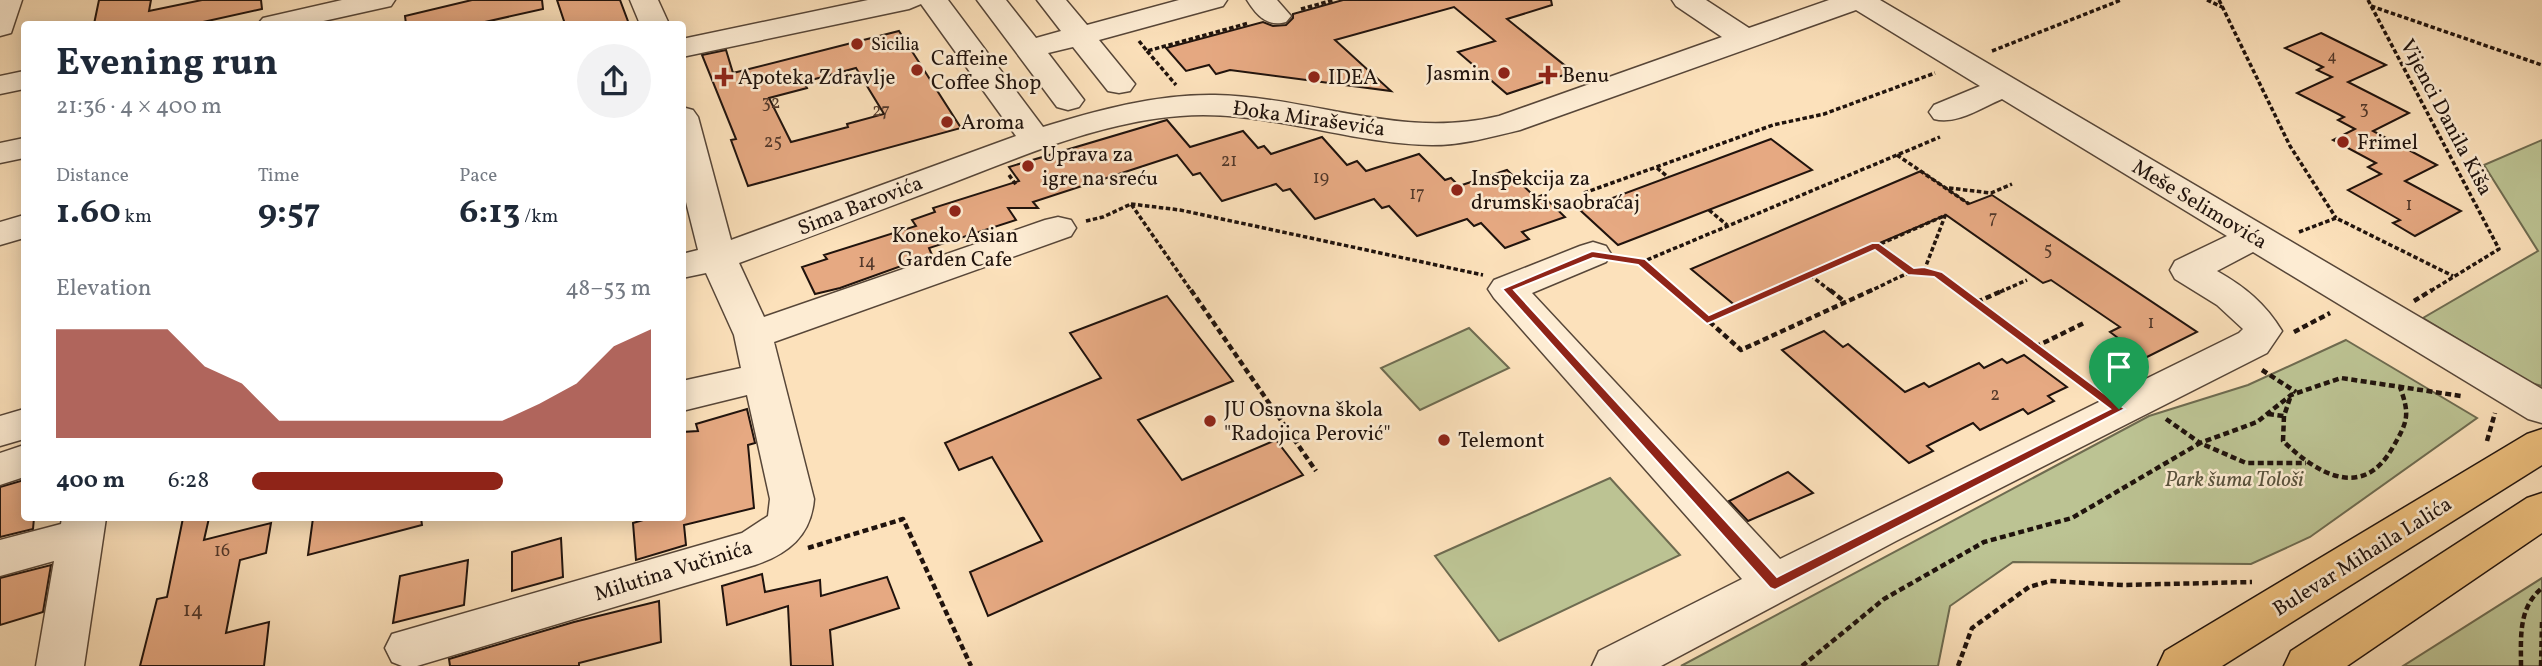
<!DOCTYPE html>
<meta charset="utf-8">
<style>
:root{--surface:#fff;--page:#f2f2f3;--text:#1f2937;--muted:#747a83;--accent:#8f2418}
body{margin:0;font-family:Vollkorn,serif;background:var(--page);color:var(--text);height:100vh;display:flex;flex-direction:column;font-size:26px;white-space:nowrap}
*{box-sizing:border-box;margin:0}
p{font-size:23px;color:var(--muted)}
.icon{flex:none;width:38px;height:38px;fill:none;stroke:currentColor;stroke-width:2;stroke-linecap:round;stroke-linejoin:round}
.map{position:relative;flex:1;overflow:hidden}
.side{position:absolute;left:21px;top:21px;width:665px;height:500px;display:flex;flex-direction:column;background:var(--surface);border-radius:7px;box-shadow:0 4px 18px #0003}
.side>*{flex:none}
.pin{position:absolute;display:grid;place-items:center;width:60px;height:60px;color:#fff;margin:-72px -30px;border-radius:50% 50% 50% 0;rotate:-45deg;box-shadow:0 0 7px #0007}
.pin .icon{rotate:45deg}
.round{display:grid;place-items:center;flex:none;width:74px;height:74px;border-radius:37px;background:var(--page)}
.summary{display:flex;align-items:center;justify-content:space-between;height:119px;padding:0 35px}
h1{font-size:38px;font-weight:700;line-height:52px}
.metrics{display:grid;grid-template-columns:repeat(3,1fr);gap:10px;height:119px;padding:7px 35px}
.metrics div{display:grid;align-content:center}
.metrics b{font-size:35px;font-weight:700}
.metrics small{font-size:19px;font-weight:400}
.metrics p{font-size:19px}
.chart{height:196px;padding:14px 35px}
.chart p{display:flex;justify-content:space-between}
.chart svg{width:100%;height:126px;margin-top:7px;fill:var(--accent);opacity:.7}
ul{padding:0 35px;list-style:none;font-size:23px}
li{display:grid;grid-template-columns:112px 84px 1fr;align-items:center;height:52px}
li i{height:18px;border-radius:9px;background:var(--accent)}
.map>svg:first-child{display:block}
</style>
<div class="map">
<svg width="2542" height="666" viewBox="0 0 2542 666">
<rect width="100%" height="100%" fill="#fce1bb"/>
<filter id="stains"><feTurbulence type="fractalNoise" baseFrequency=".00286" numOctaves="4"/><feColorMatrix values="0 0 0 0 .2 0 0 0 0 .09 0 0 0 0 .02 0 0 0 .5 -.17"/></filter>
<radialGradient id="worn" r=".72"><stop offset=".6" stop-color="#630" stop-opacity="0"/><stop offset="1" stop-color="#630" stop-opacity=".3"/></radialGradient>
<g fill="#bcc393" stroke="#6e6b50" stroke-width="2">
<polygon points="2542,140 2542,386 2531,383 2423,318 2538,251 2484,165"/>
<polygon points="1469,328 1509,368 1420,410 1381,368"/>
<polygon points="2346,340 2477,418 2310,537 2251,564 2013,562 1950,606 1938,666 1681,666 2149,416 2248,385"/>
<polygon points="1610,478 1680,555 1499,641 1435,556"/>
<polygon points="2542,578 2542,666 2403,666"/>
</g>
<g fill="#e6a982" stroke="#20130d" stroke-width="2" fill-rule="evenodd">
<polygon points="99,0 151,0 149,11 202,0 261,0 262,9 194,24 94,24"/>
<polygon points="472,0 542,0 543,9 476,24 406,24 405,16"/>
<polygon points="557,0 620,0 629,24 565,24"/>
<polygon points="1343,0 1551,0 1552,5 1507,19 1573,72 1507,94 1458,52 1495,41 1454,7 1335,40 1391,91 1230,70 1216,74 1209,65 1186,71 1166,48 1263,22 1273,26 1286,25 1293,18 1293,14"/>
<path d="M899,31l62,97 -213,58 -17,-46 5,-1 -34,-84 24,-5 7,23zM856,68l28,46 -37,10 1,3 -57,15 -22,-44 38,-10 -3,-6z"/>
<polygon points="2321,33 2386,65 2348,82 2409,113 2373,131 2437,165 2405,181 2461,211 2415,236 2393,223 2400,220 2348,190 2381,174 2368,167 2376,163 2333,140 2355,129 2338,120 2344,117 2297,93 2332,77 2317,70 2323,67 2285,48"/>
<polygon points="1167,120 1190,147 1243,131 1258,148 1264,146 1271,154 1322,137 1347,165 1357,161 1366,171 1419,154 1445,180 1451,178 1459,186 1507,170 1536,198 1542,195 1565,217 1522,232 1529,239 1505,248 1481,223 1474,226 1467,219 1417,236 1389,206 1382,208 1374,199 1315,219 1290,189 1283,191 1276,184 1222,201 1200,173 1193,175 1177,155 1033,202 1038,208 1008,208 1016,220 929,248 932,255 840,288 815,294 802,267 827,259 824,255 916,226 912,220 935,212 933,208 1019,181 1009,167"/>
<polygon points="1771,139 1812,170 1618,245 1580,210"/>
<polygon points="1921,171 1969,204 1992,195 2197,332 2145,358 2110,332 2120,327 2051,280 2043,283 1946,215 1792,280 1794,282 1737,307 1691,269"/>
<polygon points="1167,296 1233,381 1138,420 1182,480 1276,440 1303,475 988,616 970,572 1042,541 992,457 959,470 945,443 1101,378 1070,333"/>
<polygon points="1824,331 1843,347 1848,344 1905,392 1924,383 1929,387 1979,363 1984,368 2002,359 2007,363 2024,355 2067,387 2048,396 2054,401 2028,414 2023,409 1980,430 1973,423 1927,446 1933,451 1909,463 1782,350"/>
<polygon points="747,409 755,443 748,445 754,508 684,525 686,545 636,560 633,523 650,518 682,518 682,432 698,431 696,424"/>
<polygon points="1788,472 1813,493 1748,521 1729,501"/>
<polygon points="24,480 24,518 34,518 33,529 0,537 0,487"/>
<polygon points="183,518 209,518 204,540 271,523 266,553 240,560 226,633 269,622 264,666 140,666 157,599 167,597"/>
<polygon points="313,518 421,518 422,525 308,555"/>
<polygon points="561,538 563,577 512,591 512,552"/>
<polygon points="468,560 464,605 393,623 400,576"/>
<polygon points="51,565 43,612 0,625 0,578"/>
<polygon points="762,574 765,592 820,580 821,596 887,577 899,608 830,630 833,666 791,666 788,606 727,625 722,586"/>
<polygon points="659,601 661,642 579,663 579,666 450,666 449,659 574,622"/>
</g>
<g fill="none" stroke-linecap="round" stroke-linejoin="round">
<defs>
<g id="minor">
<polygon points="0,0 22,0 11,33 0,36"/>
<polygon points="342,0 395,0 391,6 310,24 258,24 263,18"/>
<polygon points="630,0 658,0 669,24 640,24"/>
<path d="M868,0h80l95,127c55,-17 114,-33 172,-32 98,2 185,45 284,21l223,-79 -46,-31 -4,-6h34l43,28 80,-28h51l662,389v34l-14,-4 -275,-167 -36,19c28,16 48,32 65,60l-15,22 -371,188 -235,125h-69l7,-15 143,-72 -248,-281 -6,-9 6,-9 86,-34 13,-4 13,4 5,8 -5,8 -74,31 248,266 459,-226 4,-4 -26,-24 -42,-26 -5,-9 5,-9 52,-25 -225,-137c-21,9 -45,26 -68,20l-5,-7 5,-7 46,-19 -124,-76 -336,120c-29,7 -57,15 -88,15 -85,-1 -166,-36 -252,-29 -79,6 -155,39 -228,67 -71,27 -142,54 -213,80l25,54 281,-97 13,-3 13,3 5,8 -5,8 -297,106 40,157c-3,37 -26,55 -59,66l-338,101h-15l-10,-4 -7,-14 7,-14 350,-101 26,-17 2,-17 -23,-104 -65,16v-30l59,-13 -7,-33 -28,-62 -24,5v-24l16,-4 -16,-64v-79l11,3 5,7 33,123 285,-104 -95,-132 -12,5 -227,48v-18z"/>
<polygon points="977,0 1006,0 1036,38 1061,31 1037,0 1066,0 1087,25 1179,0 1227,0 1223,6 1099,40 1135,84 1130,91 1119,93 1108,91 1073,47 1048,53 1084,100 1079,107 1068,110 1057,107"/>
<path d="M1247,0h30l14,16 -5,6c-19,5 -29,-6 -39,-22z"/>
<polygon points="24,71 24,89 0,94 0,76"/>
<polygon points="24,138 24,158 0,163 0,143"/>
<polygon points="24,215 24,238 0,245 0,222"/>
<polygon points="24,409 24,439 0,446 0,416"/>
<polygon points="24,445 24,477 0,485 0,453"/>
<polygon points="62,518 106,518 84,666 36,666 54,561 0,576 0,540 61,524"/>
</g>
<g id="major">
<polygon points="2542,429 2542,465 2222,666 2158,666 2165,651 2527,434"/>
<polygon points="2542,493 2542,533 2347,666 2284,666 2291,651 2527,498"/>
</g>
</defs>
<use href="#minor" stroke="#574638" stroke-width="3"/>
<use href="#major" stroke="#20130d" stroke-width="3"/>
<g stroke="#20130d" stroke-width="3.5" stroke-dasharray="4.5 2.5" stroke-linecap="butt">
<polyline points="2207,0 2222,7"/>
<polyline points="2219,0 2290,146 2336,218"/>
<polyline points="2368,0 2499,249 2429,292"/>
<polyline points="2371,6 2542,65"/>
<polyline points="1301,9 1334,0"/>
<polyline points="1139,41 1147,51 1249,23"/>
<polyline points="1147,51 1176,85"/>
<polyline points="1992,51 2121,0"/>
<polyline points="1897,155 1969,204"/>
<polyline points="1657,168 1668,177"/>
<polyline points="1009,175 1017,186"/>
<polyline points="1949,188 1991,193 2012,184"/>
<polyline points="1584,193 1773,125 1824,114 1935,73"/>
<polyline points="1131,204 1180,210 1483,275"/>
<polyline points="1709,210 1727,225"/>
<polyline points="1086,221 1103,217 1131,204 1192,292"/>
<polyline points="2299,232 2336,218 2453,276"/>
<polyline points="1876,246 1911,272"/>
<polyline points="1620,258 1642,262 1940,137"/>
<polyline points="1642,262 1676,292"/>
<polyline points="1924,271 1945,216"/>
<polyline points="1810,275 1832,292"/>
<polyline points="1772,292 1946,215"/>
<path d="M1868,292c46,-21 49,-32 93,0"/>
<polyline points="2000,292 2027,280"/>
</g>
<g stroke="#20130d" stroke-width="4.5" stroke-dasharray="6 3.5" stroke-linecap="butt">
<polyline points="1191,290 1316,471"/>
<polyline points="1674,290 1741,350 1872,290"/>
<polyline points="1830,290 1845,302"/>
<polyline points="1958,290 2093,390"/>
<polyline points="2414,301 2432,290"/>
<polyline points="1977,302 2004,290"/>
<polyline points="1708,320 1776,290"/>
<polyline points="2294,332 2330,313"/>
<polyline points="2035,347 2086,322"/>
<polyline points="2262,370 2296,392"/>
<path d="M2290,398l-6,18 -1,25c34,33 80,60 110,6 15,-26 17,-32 7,-60"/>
<polyline points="2268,414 2284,416"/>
<polyline points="2166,419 2200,443 2257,422 2291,395 2341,378 2461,396"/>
<polyline points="2487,441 2495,413"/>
<polyline points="808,548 903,519 971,666"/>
<polyline points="1802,666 1884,599 1984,542 2072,518 2200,443 2246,463 2306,463"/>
<polyline points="1958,666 1972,628 2029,587 2050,581 2123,585 2252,582"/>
<path d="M2521,666c0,-29 -3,-58 21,-78"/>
<polyline points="2541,666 2542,622"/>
</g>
<use href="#minor" fill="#fdecd3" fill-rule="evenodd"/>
<use href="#major" fill="#eec07e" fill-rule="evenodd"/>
</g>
<path fill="#8f2418" stroke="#fff" stroke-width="2" fill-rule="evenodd" d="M1872,243h7l35,25 10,-1 18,5 183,137 -350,181 -5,-2 -268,-299 90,-38 53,8 64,56zM1875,250l33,25 26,2 176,132 -333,168 -263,-287 79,-32 45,7 69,59z"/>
<g fill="#8f2418" stroke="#fdecd3" stroke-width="2.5">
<circle cx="857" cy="44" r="7"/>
<circle cx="917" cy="70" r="7"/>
<circle cx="1504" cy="73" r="7"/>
<path d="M1544.5 64.5h7v7h7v7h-7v7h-7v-7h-7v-7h7z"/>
<path d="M720.5 66.5h7v7h7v7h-7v7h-7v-7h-7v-7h7z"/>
<circle cx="1314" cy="77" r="7"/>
<circle cx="947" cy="122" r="7"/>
<circle cx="2343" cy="142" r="7"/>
<circle cx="1028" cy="166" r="7"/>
<circle cx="1457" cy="190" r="7"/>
<circle cx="955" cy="211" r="7"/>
<circle cx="1210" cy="421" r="7"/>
<circle cx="1444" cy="440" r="7"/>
</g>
<g text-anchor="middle" stroke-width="5" stroke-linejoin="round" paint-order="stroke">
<g font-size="16" fill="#52382a">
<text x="2332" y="61">4</text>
</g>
<g font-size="18" fill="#20130d" stroke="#fdecd3" text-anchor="start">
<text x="871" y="50">Sicilia</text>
</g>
<g font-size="18" fill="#52382a">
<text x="771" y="108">32</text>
<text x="2364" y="114">3</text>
<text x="881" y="116">27</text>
<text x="773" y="147">25</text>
<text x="1229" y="166">21</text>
<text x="1321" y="183">19</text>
<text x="1417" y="199">17</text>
<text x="2409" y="210">1</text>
<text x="1993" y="223">7</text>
<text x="2048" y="255">5</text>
<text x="867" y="267">14</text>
<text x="2151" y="328">1</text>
<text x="1995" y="400">2</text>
<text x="222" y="556">16</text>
</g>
<g font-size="21" fill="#20130d" stroke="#fdecd3" text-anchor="start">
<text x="931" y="65">Caffeine<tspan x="931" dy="24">Coffee Shop</tspan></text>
<text x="1490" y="80" text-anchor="end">Jasmin</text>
<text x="1562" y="82">Benu</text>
<text x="738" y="84">Apoteka Zdravlje</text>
<text x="1328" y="84">IDEA</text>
<text x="961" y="129">Aroma</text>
<text x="2357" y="149">Frimel</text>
<text x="1042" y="161">Uprava za<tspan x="1042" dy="24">igre na sreću</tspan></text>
<text x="1471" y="185">Inspekcija za<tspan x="1471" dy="24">drumski saobraćaj</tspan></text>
<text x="955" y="242" text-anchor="middle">Koneko Asian<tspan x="955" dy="24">Garden Cafe</tspan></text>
<text x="1224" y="416">JU Osnovna škola<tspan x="1224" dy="24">"Radojica Perović"</tspan></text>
<text x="1458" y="447">Telemont</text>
</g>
<g font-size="21" fill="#20130d" stroke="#fdecd3">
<text transform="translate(2447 117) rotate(62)" y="7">Vijenci Danila Kiša</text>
<text transform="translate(1309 118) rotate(8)" y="7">Đoka Miraševića</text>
<text transform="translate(2200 204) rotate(31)" y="7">Meše Selimovića</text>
<text transform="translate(860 205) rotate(-21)" y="7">Sima Barovića</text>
<text transform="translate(2362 556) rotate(-32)" y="7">Bulevar Mihaila Lalića</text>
<text transform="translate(673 570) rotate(-17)" y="7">Milutina Vučinića</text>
</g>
<g font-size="21" font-style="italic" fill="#57513c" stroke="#fdecd3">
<text x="2234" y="486">Park šuma Tološi</text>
</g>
<g font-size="21" fill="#52382a">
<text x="193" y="616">14</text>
</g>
</g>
<rect width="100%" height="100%" filter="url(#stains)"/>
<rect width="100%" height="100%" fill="url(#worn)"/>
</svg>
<div class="pin" style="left:2119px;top:409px;background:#1e9e55"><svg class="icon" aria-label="arrive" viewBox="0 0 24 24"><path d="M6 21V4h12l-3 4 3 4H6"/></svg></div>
<section class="side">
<div class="summary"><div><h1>Evening run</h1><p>21:36 · 4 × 400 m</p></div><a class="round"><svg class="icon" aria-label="share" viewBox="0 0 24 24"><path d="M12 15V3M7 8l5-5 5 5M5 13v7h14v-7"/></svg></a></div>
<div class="metrics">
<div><p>Distance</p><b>1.60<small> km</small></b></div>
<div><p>Time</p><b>9:57</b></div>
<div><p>Pace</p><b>6:13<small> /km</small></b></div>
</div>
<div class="chart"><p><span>Elevation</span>48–53 m</p>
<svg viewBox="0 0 160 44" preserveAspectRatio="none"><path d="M0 44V6L10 6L20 6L30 6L40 19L50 25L60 38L70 38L80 38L90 38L100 38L110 38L120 38L130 32L140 25L150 12L160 6V44z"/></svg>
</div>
<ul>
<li><b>400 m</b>6:28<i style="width:63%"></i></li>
</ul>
</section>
</div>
